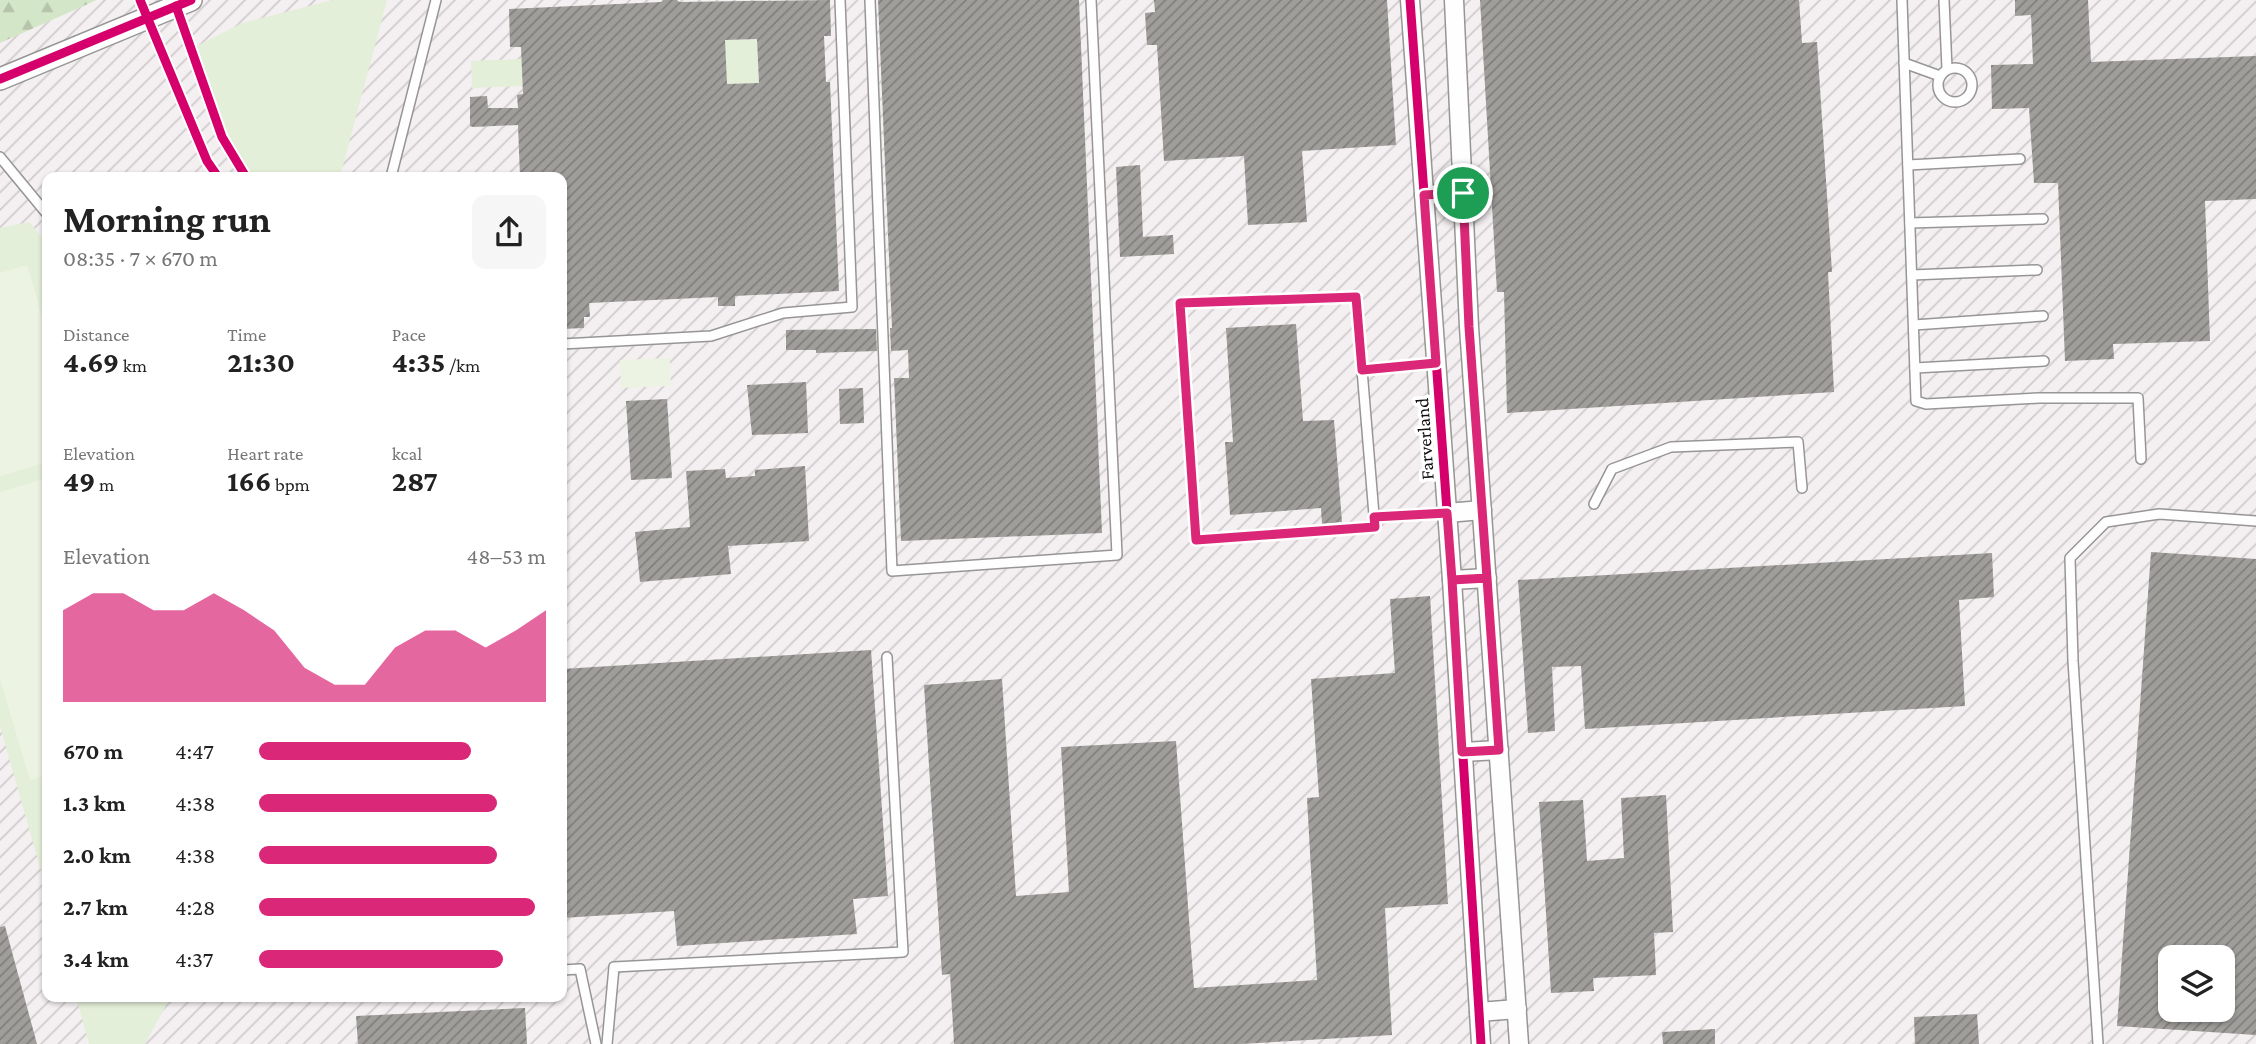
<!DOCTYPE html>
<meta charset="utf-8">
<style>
:root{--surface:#fff;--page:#f6f6f6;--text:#222;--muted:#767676;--accent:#db2777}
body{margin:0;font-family:"Crimson Pro",serif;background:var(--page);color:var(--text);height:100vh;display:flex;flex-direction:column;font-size:26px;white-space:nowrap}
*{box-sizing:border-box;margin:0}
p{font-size:23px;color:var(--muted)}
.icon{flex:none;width:38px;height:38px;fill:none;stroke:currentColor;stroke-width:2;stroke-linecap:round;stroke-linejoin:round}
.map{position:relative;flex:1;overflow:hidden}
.side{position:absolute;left:42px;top:172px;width:525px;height:830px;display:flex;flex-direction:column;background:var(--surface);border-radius:14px;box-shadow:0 2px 5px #0004}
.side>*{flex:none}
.buttons{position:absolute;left:2158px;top:945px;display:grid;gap:14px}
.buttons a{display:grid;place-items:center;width:77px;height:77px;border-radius:14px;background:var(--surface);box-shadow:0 2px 5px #0004;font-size:35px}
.pin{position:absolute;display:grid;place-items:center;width:60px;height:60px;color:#fff;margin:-30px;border:4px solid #fff;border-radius:50%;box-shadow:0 2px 7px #0007}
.round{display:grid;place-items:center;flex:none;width:74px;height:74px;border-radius:14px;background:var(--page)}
.summary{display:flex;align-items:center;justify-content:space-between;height:119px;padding:0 21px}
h1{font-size:38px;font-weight:700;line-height:52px}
.figures{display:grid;grid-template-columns:repeat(3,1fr);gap:10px;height:119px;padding:7px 21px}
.figures div{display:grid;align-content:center}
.figures b{font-size:30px;font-weight:700}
.figures small{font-size:19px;font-weight:400}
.figures p{font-size:19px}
.chart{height:196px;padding:14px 21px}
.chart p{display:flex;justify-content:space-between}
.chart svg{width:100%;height:126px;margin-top:7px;fill:var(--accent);opacity:.7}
ul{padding:0 21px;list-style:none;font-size:23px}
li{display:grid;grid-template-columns:112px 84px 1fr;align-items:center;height:52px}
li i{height:18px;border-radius:9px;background:var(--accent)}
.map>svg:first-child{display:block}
</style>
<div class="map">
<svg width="2256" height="1044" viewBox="0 0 2256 1044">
<defs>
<pattern id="industrial-furrows" width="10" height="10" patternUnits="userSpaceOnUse" patternTransform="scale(1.75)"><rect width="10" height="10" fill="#f4eff1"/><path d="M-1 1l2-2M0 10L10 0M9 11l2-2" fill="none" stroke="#d0ccce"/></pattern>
<pattern id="forest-firs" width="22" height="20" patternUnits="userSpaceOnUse" patternTransform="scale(1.75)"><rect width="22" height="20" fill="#d4e6c8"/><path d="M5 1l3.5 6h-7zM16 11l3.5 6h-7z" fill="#b5c4ab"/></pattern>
<pattern id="building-hatch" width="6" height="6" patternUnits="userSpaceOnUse" patternTransform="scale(1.75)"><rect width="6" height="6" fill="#a09e9b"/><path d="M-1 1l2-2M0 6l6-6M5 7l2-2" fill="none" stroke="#817f7d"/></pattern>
</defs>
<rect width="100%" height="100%" fill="#fcfbf6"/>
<path fill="url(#industrial-furrows)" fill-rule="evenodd" d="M99,0h2157v1044h-2256v-1006zM47,177h515v819h-515zM2170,957h52v53h-52z"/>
<g fill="#e4efd9">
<polygon points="333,0 387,0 340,177 251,177 222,124 197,46 242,23"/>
<polygon points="757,39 759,83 704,86 701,41"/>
<polygon points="522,59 523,86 472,88 471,61"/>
<polygon points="29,222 47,243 47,892 0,726 0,228"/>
<polygon points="76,996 171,996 145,1044 89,1044"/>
</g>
<polygon fill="url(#forest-firs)" points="0,0 97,0 0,43"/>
<g fill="#edf3e2">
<polygon points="27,265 47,333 47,462 0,476 0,273"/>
<polygon points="670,358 671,386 621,388 620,360"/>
<polygon points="47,478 47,775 30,780 0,679 0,492"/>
</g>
<g fill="url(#building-hatch)" fill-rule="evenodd">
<path d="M663,0h14l2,2 151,-2 1,36h-7l2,46h4l9,209 -104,5v10h-17v-9l-129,6 1,14h-6v11l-22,1v-152h-42l-2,-52 -45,2 -3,-1v-29l17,-1 1,12h30l-1,-13 6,-1 -2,-47h-11l-1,-38 152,-7zM757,39l2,44 -32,1 -2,-44z"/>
<polygon points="878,0 1079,0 1102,533 901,541 894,378 909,378 908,350 891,351 890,328 892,328"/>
<polygon points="1154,0 1387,0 1396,145 1302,151 1307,222 1248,225 1244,156 1164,161 1157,45 1147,45 1145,13 1155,12"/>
<polygon points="1480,0 1799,0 1802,43 1817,42 1832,272 1828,272 1834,392 1507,413 1504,292 1497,292"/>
<polygon points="2015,0 2088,0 2091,62 2256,56 2256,199 2205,201 2210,341 2113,344 2114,359 2065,361 2058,183 2034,183 2029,108 1992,109 1991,65 2033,64 2031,15 2015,16"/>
<polygon points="1140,165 1143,237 1173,235 1174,254 1120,257 1116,167"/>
<polygon points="1296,324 1303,421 1334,420 1342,522 1322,524 1321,508 1230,515 1225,442 1233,442 1226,328"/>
<polygon points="876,329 877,351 816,353 816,350 786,350 786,330"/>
<polygon points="806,382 808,433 752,435 747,385"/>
<polygon points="863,388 864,423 840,424 839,389"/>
<polygon points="667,399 672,478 631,480 626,401"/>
<polygon points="805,466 809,541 728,546 731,574 640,582 635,532 690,527 686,471 725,469 726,478 755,476 755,470"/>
<path d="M2151,552l105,7v476l-139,-9zM2170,957h52v53h-52z"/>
<polygon points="1992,553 1994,597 1959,600 1965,706 1585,729 1581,666 1552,667 1555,731 1528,733 1518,580"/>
<polygon points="1430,596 1448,904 1385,908 1392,1035 1241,1044 954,1044 950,974 942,975 924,685 1002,679 1016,896 1069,892 1061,747 1176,741 1194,988 1317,980 1307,798 1319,797 1311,679 1395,673 1390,599"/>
<polygon points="871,650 888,896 853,899 857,934 677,946 674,911 562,918 562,669"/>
<polygon points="1666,795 1673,932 1654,933 1656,975 1593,978 1594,991 1551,993 1539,802 1583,800 1587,861 1624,858 1621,798"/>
<polygon points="5,926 37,1044 0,1044 0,927"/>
<polygon points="525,1008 527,1044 358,1044 356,1016"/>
<polygon points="1977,1014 1979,1044 1915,1044 1914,1017"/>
<polygon points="1715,1029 1715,1044 1663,1044 1662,1032"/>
</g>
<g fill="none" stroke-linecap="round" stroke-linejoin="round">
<defs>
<g id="service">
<polyline points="870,0 892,571 1117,555 1091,0"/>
<polyline points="1902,0 1916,401 1926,404 2039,398 2138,398 2141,459"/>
<polyline points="1944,0 1947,69"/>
<polyline points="1904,63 1940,76"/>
<circle cx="1955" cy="85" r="17"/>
<polyline points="0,157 47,214"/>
<polyline points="1908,165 2020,159"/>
<polyline points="391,177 436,0"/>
<polyline points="1910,223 2043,219"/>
<polyline points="1912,275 2037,270"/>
<polygon points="1356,297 1375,527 1196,540 1180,303"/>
<polyline points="1914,325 2043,316"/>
<polyline points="562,344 711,336 783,313 852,307 840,0"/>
<polyline points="1915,368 2044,361"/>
<polyline points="1362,370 1436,363"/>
<polyline points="1594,504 1612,469 1671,447 1798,442 1802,488"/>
<polyline points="1375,517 1447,513"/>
<polyline points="562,970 580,969 596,1044"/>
<polyline points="607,1044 614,967 903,952 887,657"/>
<polyline points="2098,1044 2073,661 2070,558 2106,522 2159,514 2256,521"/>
</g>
<g id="minor">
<polyline points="1410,0 1452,580 1481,1044"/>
<polyline points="1454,0 1469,327 1519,1044"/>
<polyline points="1424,195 1463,193"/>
<polyline points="1447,513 1482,510"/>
<polyline points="1452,580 1487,578"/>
<polyline points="1463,752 1499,750"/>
<polyline points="1479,1012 1517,1009"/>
</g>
<polyline id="tertiary" points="0,79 191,0"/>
</defs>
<use href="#service" stroke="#969694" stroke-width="12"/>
<use href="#minor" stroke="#969694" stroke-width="21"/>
<use href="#tertiary" stroke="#969694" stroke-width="24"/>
<use href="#service" stroke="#fffefe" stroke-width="9"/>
<use href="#minor" stroke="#fffefe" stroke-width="18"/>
<use href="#tertiary" stroke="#fffefe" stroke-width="21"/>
<defs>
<g id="cycleway">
<polyline points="140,0 207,161 218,177"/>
<polyline points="1410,0 1452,580 1481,1044"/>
<polyline points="176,6 222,137 246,177"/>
<polyline points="0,79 191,0"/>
</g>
</defs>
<use href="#cycleway" stroke="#fff" stroke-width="13"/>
<use href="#cycleway" stroke="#d6006c" stroke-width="9"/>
</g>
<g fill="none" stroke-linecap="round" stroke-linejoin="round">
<defs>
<polyline id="route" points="1463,193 1424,195 1436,363 1362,370 1356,297 1180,303 1196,540 1375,527 1374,517 1447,513 1452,580 1487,578 1499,750 1462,752 1452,580 1487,578 1469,327 1463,193"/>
</defs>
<use href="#route" stroke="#fff" stroke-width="14"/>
<use href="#route" stroke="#db2777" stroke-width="9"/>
</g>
<g text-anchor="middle" stroke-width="7" stroke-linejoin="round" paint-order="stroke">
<g font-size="19" fill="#101010" stroke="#fff">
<text transform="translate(1424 439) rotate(-94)" y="7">Farverland</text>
</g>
</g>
</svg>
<div class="buttons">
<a><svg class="icon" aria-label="layers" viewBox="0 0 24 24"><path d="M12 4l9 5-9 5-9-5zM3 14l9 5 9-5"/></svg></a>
</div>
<div class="pin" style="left:1463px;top:193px;background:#1e9e55"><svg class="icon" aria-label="arrive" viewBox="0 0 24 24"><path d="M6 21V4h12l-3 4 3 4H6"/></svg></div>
<section class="side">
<div class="summary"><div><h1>Morning run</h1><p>08:35 · 7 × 670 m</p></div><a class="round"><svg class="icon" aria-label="share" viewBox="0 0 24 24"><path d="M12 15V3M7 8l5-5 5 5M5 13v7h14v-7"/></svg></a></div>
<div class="figures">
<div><p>Distance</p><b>4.69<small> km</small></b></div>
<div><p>Time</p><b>21:30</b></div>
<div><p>Pace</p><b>4:35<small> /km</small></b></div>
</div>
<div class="figures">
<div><p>Elevation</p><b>49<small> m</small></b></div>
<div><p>Heart rate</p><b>166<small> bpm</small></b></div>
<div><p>kcal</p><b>287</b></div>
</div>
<div class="chart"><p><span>Elevation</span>48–53 m</p>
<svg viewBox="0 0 160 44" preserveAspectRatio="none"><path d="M0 44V12L10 6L20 6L30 12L40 12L50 6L60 12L70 19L80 32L90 38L100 38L110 25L120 19L130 19L140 25L150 19L160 12V44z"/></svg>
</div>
<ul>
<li><b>670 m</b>4:47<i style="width:74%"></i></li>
<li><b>1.3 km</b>4:38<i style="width:83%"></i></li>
<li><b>2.0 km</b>4:38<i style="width:83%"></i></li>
<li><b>2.7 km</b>4:28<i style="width:96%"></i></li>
<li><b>3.4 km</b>4:37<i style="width:85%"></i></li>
</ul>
</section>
</div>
